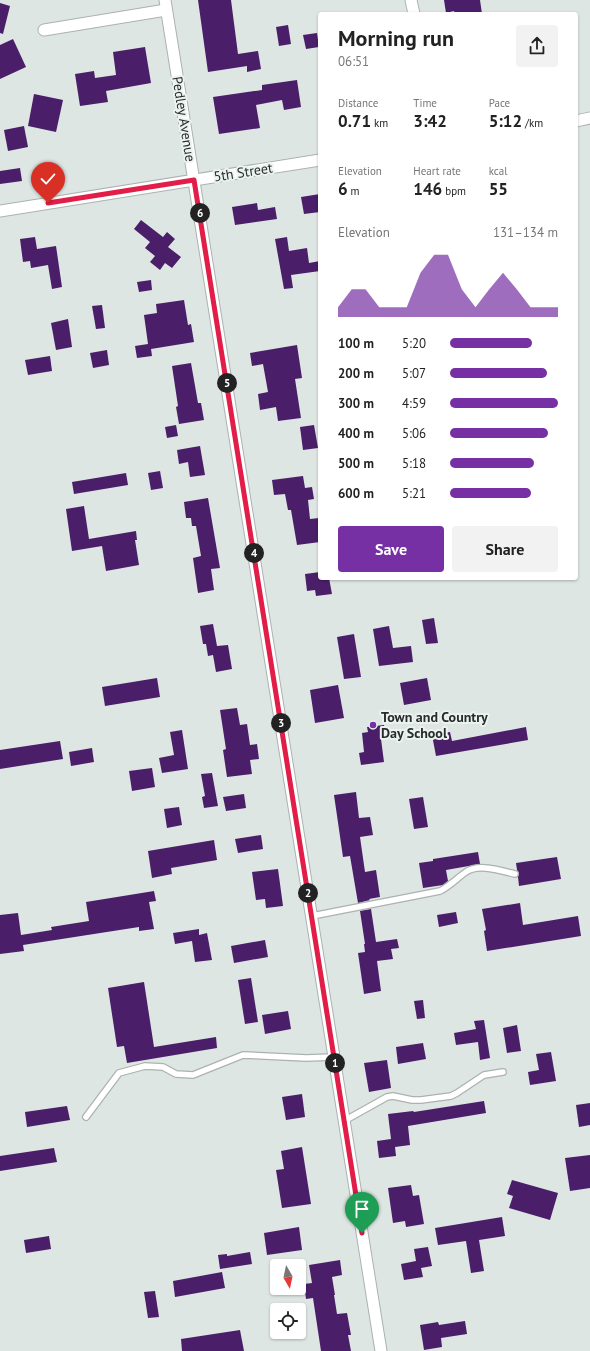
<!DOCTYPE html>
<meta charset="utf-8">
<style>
:root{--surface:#fff;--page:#f2f2f2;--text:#222;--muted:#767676;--accent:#7630a3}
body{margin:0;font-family:"PT Sans",sans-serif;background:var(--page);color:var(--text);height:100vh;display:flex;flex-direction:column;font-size:15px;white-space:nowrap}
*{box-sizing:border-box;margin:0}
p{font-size:13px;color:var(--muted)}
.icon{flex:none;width:22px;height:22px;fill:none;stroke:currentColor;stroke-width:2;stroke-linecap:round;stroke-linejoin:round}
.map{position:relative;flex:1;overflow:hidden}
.panel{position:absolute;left:318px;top:12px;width:260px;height:568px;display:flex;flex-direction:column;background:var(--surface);border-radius:4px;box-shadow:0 1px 3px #0004}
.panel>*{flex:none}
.needle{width:26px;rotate:171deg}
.buttons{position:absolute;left:270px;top:1259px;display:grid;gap:8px}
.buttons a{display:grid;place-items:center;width:36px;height:36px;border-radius:4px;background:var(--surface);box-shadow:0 1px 3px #0004;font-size:20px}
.pin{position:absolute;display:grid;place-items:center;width:34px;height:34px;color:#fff;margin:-41px -17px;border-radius:50% 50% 50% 0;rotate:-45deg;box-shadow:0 0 4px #0007}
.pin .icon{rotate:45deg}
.km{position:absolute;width:20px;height:20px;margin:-10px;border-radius:50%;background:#222;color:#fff;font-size:11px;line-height:20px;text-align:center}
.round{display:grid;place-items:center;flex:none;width:42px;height:42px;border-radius:4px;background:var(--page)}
.head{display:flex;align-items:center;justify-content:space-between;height:68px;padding:0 20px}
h1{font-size:22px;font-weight:700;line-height:30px}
.figures{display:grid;grid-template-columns:repeat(3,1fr);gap:6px;height:68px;padding:4px 20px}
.figures div{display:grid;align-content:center}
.figures b{font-size:17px;font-weight:700}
.figures small{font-size:11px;font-weight:400}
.figures p{font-size:11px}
.chart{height:112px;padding:8px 20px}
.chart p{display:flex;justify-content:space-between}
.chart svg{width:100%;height:72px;margin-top:4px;fill:var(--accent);opacity:.7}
.button{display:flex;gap:8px;margin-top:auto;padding:8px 20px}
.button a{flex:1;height:46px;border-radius:4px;background:var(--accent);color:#fff;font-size:16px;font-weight:700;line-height:46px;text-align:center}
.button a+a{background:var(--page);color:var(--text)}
ul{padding:0 20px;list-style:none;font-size:13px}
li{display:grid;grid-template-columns:64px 48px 1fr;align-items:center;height:30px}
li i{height:10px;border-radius:5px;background:var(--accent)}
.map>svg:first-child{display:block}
</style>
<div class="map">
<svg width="590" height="1351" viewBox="0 0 590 1351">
<rect width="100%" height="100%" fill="#dee6e3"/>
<g fill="#4a1e68">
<polygon points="198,0 231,0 238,54 258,51 261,69 247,72 247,66 208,72"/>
<polygon points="444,0 480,0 482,14 455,14 454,11 446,13"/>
<polygon points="0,3 10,6 3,34 0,33"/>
<polygon points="288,25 291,44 279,46 276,27"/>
<polygon points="317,33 319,47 306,49 303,35"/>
<polygon points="13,39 26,67 0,79 0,45"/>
<polygon points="145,47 151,83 106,91 108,102 80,106 75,74 94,71 95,78 116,75 113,52"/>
<polygon points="297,80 301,107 284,110 282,100 256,105 260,128 219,134 213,97 262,90 262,85"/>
<polygon points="34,94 63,100 56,132 28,126"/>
<polygon points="24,126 28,147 8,151 4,130"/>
<polygon points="20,168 22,181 0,184 0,171"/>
<polygon points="320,194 320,212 304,214 301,197"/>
<polygon points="257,203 258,210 275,207 277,219 235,225 232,207"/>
<polygon points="141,220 163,237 167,232 175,239 168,247 181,257 172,268 165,263 160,270 150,262 155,256 145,248 150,242 134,229"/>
<polygon points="35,237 37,249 56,246 62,287 52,289 48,265 31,268 30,261 23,262 20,239"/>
<polygon points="287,237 289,251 307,248 309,263 320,261 320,271 291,275 293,288 284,289 275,239"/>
<polygon points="151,280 152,290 139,292 137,282"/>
<polygon points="184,300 188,325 191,324 194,342 151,349 152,356 137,358 135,346 148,344 144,315 157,313 156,304"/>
<polygon points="102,305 105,328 96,329 92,306"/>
<polygon points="68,319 72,347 56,350 51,323"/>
<polygon points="297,345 302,378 295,379 301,418 278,421 276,407 260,410 258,394 268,392 263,364 252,366 250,353"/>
<polygon points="107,350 109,365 93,368 90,353"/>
<polygon points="50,356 52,371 28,375 25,360"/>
<polygon points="191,363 198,403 201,403 204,420 179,424 176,407 178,406 172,366"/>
<polygon points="176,425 178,436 167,438 165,427"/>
<polygon points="314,425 318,448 303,450 300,427"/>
<polygon points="200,446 205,475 190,477 188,462 179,464 177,450"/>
<polygon points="160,471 163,488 151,490 148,473"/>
<polygon points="126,473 128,485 74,494 72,482"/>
<polygon points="303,476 305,488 312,487 314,499 308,500 310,519 319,518 320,542 297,545 291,510 288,510 285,494 274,495 272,480"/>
<polygon points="208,498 220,568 211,569 214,590 198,593 193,558 201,556 196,526 192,526 191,518 186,518 184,502"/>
<polygon points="84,506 89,539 136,531 137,540 135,540 139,565 106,571 102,546 72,551 66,509"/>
<polygon points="320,572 320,578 329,578 332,594 316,596 315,590 307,591 305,574"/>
<polygon points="434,618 438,643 426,644 422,620"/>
<polygon points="213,624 217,646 228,645 232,669 216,672 213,655 208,656 206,644 203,644 200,626"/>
<polygon points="389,626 393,648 411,646 413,662 379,666 373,629"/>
<polygon points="354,634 361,677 344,679 337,637"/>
<polygon points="157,678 160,697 105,706 102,687"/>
<polygon points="427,678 431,700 404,705 400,683"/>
<polygon points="338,685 344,718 315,723 310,690"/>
<polygon points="237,708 240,725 247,724 250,745 257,744 259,759 250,760 252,774 227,777 223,750 226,749 220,710"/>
<polygon points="384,725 386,738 381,739 384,762 361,765 359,753 364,752 362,733 368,732 367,727"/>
<polygon points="526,727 528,740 436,756 432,735 450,732 452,741"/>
<polygon points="182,730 188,769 162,773 159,758 174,755 170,732"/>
<polygon points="60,741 63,759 0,769 0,750"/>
<polygon points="92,748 94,762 71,766 69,752"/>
<polygon points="152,768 155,787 132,791 129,771"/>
<polygon points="212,773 218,806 204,808 202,797 205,796 201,774"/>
<polygon points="356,792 359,818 370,817 373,835 360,837 365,872 376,870 380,897 369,899 370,900 358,903 350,856 343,857 334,795"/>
<polygon points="244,794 246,808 226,811 223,797"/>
<polygon points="423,797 428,827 414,829 409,799"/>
<polygon points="179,807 182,825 167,828 164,809"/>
<polygon points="261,835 263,849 238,853 235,839"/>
<polygon points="214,840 217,860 171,868 172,874 152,878 148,851"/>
<polygon points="478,852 480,864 446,870 448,881 443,885 423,888 419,863 433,861 433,859"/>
<polygon points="557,857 561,879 519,886 518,877 519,873 517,870 516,863"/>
<polygon points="278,869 283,906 266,908 265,899 256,900 252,872"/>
<polygon points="154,891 156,901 149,902 154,929 139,931 139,927 23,945 24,951 0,954 0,915 18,913 21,935 52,930 51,927 89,921 86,902"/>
<polygon points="520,903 523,925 578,916 581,936 487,951 484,931 486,930 482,909"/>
<polygon points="371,909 376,942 397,939 399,948 391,949 393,959 377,961 381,991 364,994 358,953 365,952 364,944 365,944 360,911"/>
<polygon points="456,912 458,923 439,927 437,915"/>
<polygon points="199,929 199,935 207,933 212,960 195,962 192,941 175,944 173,933"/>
<polygon points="265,940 268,957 234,963 231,946"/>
<polygon points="251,978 258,1022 245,1024 238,980"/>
<polygon points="144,982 154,1047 216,1037 217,1048 127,1063 124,1046 117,1047 108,988"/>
<polygon points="423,1000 425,1018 417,1019 414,1001"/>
<polygon points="288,1011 291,1029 265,1034 262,1015"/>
<polygon points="484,1020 490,1058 480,1060 478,1042 456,1045 454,1033 476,1029 474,1021"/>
<polygon points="517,1025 521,1051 507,1053 503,1028"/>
<polygon points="423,1043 426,1059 398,1064 396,1047"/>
<polygon points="551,1052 556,1081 530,1085 528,1072 539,1070 536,1054"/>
<polygon points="387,1060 391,1088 369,1092 364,1063"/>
<polygon points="302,1094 305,1117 286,1120 282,1097"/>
<polygon points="484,1101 486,1113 408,1126 410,1145 395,1147 396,1156 379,1158 377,1141 391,1139 388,1114 413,1111 414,1112"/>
<polygon points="590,1103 590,1125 579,1127 576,1105"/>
<polygon points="67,1106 70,1120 27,1127 25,1112"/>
<polygon points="302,1147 311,1204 282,1208 276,1170 284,1169 281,1151"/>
<polygon points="54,1148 57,1162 0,1171 0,1156"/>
<polygon points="590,1155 590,1188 570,1191 565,1158"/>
<polygon points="512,1180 558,1193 550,1220 509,1208 513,1196 507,1194"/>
<polygon points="411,1185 413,1196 419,1195 424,1224 406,1227 405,1221 393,1223 388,1188"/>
<polygon points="502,1217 505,1236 479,1240 484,1271 471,1273 466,1241 438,1245 435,1228"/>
<polygon points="299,1227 302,1250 267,1255 264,1233"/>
<polygon points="49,1236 51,1249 26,1253 24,1240"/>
<polygon points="428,1247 432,1266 421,1268 423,1277 404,1280 401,1264 416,1261 414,1249"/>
<polygon points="250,1252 252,1264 220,1269 218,1255 227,1254 227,1256"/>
<polygon points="340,1260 342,1275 332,1277 335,1295 334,1295 337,1314 347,1313 351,1335 348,1335 351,1351 321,1351 313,1298 306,1299 304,1284 312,1283 309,1265"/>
<polygon points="222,1272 225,1288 175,1297 173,1281"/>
<polygon points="155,1291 159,1317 148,1318 144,1292"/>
<polygon points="465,1321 467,1334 441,1338 442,1347 424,1350 420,1325 438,1322 439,1325"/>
<polygon points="240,1330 244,1351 182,1351 181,1339"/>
</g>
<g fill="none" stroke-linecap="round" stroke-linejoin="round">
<defs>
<g id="lane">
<path d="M312,916l128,-25c10,-5 17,-13 26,-19 13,-9 35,-1 49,2"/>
<polyline points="86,1117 119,1073 145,1066 163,1067 176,1074 193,1075 243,1055 306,1058 334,1057"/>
<polyline points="344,1121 387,1097 393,1096 412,1100 421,1100 451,1096 457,1093 484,1075 503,1072"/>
</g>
<g id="street">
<polyline points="165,0 381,1351"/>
<polyline points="411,0 414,14"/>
<polyline points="44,30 166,10"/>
<polyline points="576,121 590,118"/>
<polyline points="0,211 320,160"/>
</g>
</defs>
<use href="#lane" stroke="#abb2b0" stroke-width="8"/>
<use href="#street" stroke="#abb2b0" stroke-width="13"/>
<use href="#lane" stroke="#fff" stroke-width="5.5"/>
<use href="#street" stroke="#fff" stroke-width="11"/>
</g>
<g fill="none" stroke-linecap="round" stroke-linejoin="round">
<defs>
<polyline id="route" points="48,203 194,180 362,1233"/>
</defs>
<use href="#route" stroke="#fff" stroke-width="8"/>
<use href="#route" stroke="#e11d48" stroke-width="5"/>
</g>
<circle fill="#7630a3" stroke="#ebf3f1" stroke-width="1.5" cx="373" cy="725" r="4"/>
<g text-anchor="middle" stroke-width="4" stroke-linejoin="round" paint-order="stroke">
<g font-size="14" fill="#292c2b" stroke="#ebf3f1">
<text transform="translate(184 119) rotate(81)" y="5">Pedley Avenue</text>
<text transform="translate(243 172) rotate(-9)" y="5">5th Street</text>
</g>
<g font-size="14" font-weight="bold" fill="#292c2b" stroke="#ebf3f1" text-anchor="start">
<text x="381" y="722">Town and Country<tspan x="381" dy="16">Day School</tspan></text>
</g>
</g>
</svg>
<div class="buttons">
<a><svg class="needle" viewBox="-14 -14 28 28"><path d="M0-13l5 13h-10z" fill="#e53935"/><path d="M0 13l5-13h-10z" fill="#767676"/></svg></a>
<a><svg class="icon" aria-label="locate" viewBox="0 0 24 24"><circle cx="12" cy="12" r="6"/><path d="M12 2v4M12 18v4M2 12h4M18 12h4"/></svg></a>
</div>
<div class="pin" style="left:362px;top:1233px;background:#1e9e55"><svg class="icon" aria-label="arrive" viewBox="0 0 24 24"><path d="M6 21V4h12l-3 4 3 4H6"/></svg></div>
<div class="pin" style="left:48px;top:203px;background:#d93025"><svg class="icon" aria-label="check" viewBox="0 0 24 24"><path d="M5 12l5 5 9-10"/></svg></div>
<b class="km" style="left:335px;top:1063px">1</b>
<b class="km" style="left:308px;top:893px">2</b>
<b class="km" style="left:281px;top:723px">3</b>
<b class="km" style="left:254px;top:553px">4</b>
<b class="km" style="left:227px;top:383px">5</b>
<b class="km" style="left:200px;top:213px">6</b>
<section class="panel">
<div class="head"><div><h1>Morning run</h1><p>06:51</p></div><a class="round"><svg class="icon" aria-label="share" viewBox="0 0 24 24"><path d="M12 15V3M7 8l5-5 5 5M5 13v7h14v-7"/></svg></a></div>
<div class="figures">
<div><p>Distance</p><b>0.71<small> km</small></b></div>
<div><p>Time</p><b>3:42</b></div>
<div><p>Pace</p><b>5:12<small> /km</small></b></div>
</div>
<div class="figures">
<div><p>Elevation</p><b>6<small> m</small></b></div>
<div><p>Heart rate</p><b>146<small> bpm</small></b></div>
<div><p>kcal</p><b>55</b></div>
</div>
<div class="chart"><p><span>Elevation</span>131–134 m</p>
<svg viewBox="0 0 160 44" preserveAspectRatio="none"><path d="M0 44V38L10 27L20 27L30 38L40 38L50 38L60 17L70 6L80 6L90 27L100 38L110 27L120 17L130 27L140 38L150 38L160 38V44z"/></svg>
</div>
<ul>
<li><b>100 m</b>5:20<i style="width:76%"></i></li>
<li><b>200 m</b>5:07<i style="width:90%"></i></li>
<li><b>300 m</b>4:59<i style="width:100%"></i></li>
<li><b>400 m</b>5:06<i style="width:91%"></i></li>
<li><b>500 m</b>5:18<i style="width:78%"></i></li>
<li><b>600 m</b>5:21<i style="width:75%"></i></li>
</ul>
<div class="button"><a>Save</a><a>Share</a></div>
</section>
</div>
